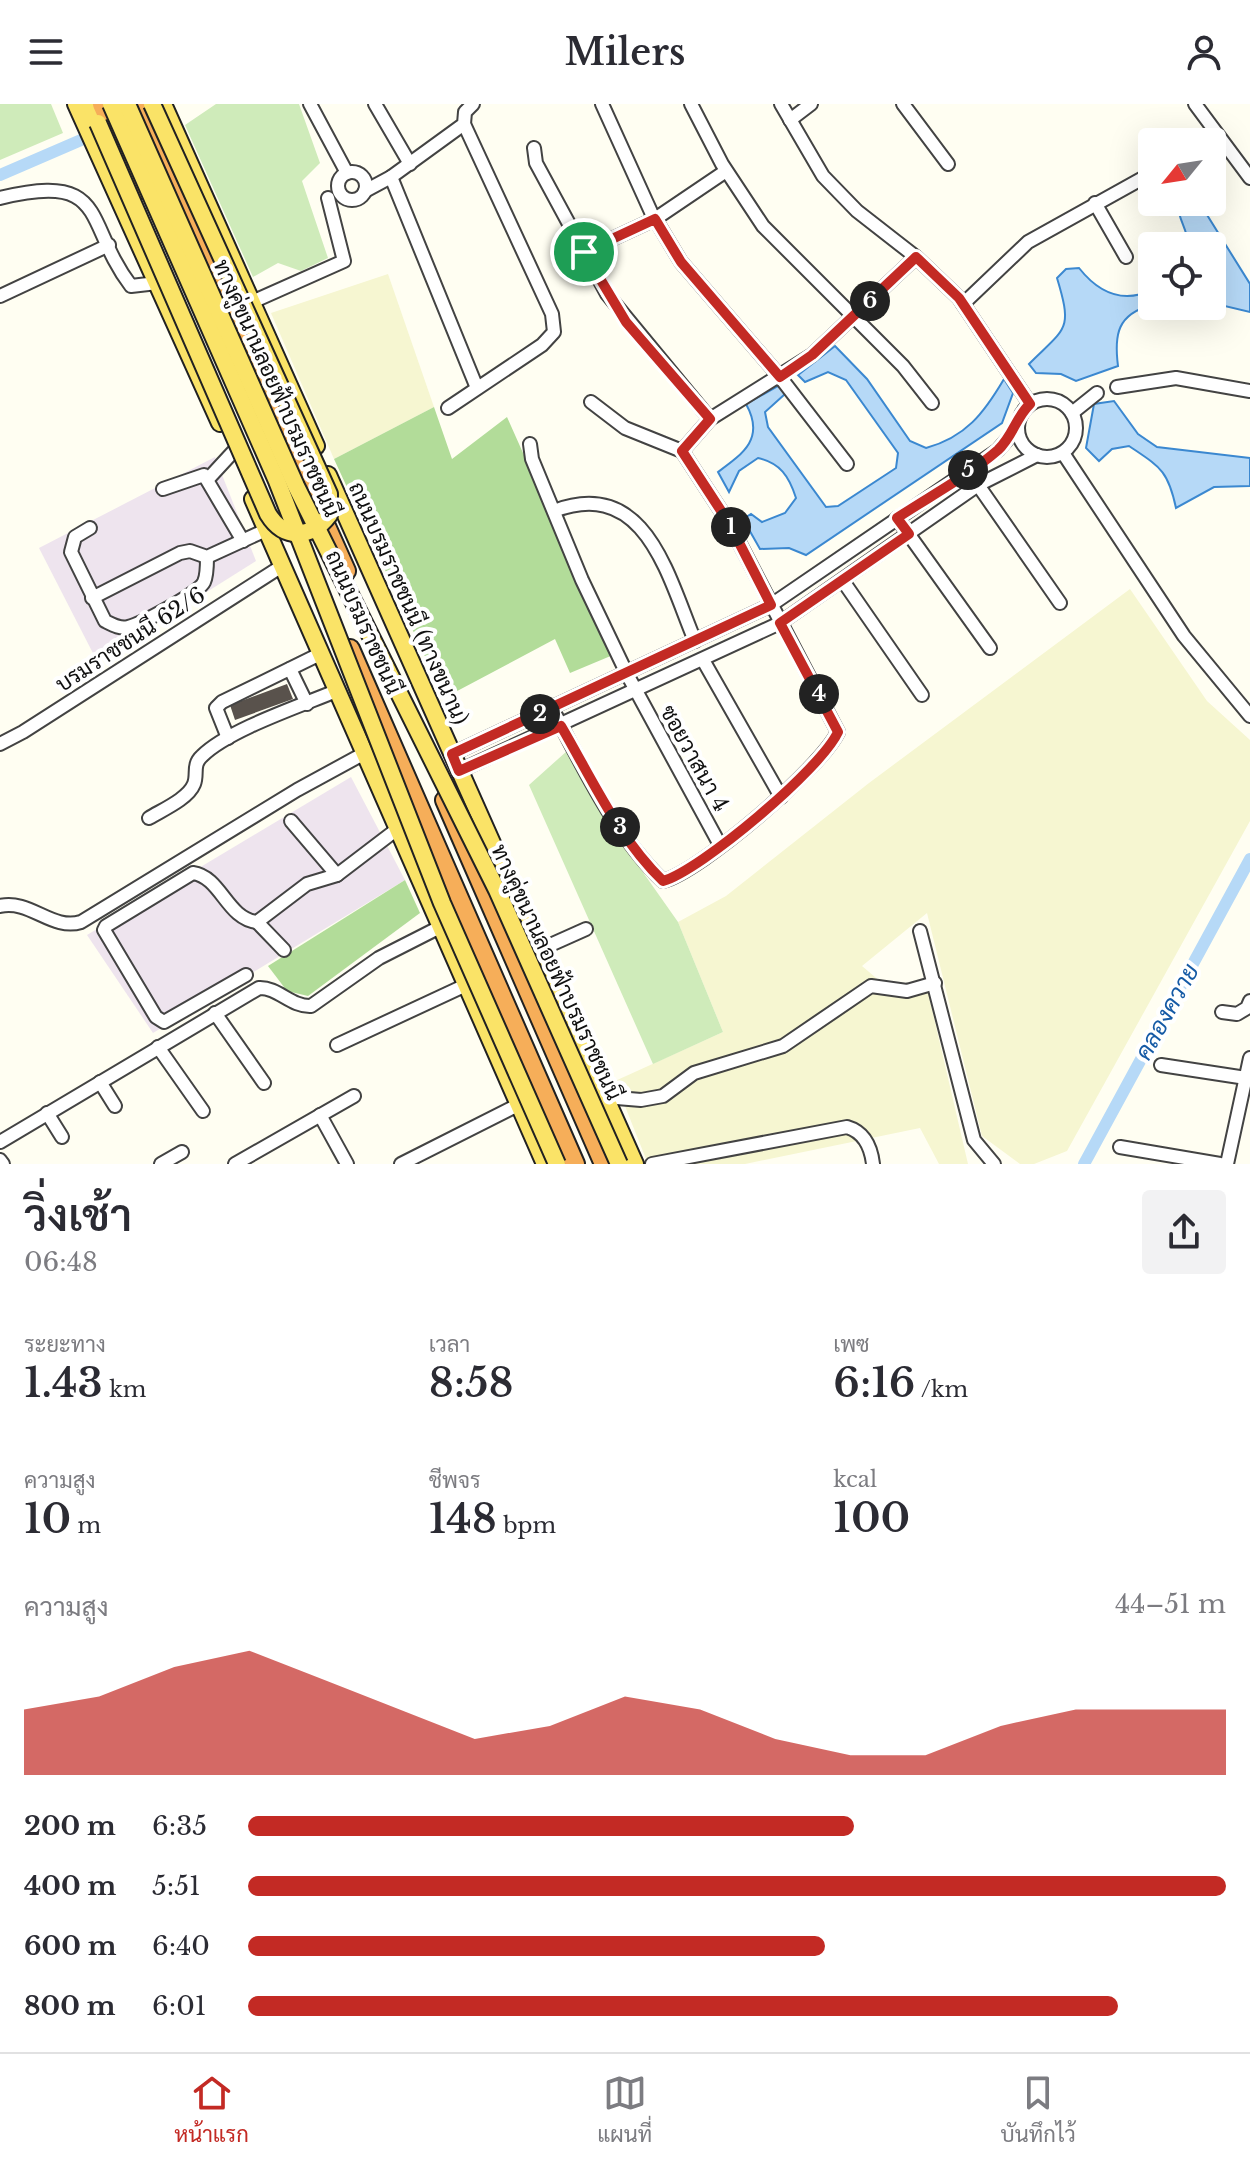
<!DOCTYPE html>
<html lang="th">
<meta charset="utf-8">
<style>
:root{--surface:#fff;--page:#f2f2f3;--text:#2b2b33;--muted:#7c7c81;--line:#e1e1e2;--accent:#c32a24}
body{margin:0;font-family:"Libre Baskerville",Sarabun,serif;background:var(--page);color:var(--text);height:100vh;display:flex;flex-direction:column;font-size:30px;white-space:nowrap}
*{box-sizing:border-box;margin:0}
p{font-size:26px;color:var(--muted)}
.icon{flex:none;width:44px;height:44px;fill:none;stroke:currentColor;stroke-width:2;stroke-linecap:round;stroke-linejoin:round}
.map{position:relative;height:1060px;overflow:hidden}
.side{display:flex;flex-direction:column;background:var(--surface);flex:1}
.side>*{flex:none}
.needle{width:52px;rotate:240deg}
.tools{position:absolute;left:1138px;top:24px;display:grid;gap:16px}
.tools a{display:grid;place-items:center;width:88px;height:88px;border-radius:8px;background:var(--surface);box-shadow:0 8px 32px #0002;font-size:40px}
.pin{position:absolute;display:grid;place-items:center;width:68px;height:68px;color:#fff;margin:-34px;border:4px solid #fff;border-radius:50%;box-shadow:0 2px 8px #0007}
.km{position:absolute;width:40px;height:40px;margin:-20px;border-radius:50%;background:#222;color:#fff;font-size:22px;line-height:40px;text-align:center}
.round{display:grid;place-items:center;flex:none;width:84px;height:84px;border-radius:8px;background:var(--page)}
.overview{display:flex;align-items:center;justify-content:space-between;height:136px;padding:0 24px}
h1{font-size:44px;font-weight:600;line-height:60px}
.stats{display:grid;grid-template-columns:repeat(3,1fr);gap:12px;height:136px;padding:8px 24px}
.stats div{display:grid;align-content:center}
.stats b{font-size:40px;font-weight:600}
.stats small{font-size:22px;font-weight:400}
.stats p{font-size:22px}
.chart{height:224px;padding:16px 24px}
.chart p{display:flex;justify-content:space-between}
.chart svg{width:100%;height:144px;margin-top:8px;fill:var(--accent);opacity:.7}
ul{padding:0 24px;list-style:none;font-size:26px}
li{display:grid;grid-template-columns:128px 96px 1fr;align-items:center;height:60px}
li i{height:20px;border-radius:10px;background:var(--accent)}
header{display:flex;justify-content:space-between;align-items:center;height:104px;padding:0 24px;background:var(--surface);font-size:36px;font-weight:600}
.tabs{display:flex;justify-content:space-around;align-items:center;height:112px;border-top:2px solid var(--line);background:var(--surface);font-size:22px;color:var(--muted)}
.tabs a{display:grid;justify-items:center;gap:4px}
.tabs .selected{color:var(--accent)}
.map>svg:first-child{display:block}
</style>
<header><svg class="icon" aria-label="menu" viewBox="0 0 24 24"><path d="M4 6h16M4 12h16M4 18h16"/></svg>Milers<svg class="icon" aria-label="person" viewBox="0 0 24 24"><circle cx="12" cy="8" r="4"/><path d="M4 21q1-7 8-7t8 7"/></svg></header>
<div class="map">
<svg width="1250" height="1060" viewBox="0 0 1250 1060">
<rect width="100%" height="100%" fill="#fffef2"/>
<g fill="#eee4ee">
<polygon points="215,353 256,457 97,557 39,444"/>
<polygon points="351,673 405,776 153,929 87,831"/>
</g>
<g fill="#f6f6d1">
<polygon points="388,170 434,303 334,355 271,209"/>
<polygon points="1130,485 1207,597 1250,636 1250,717 1067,1047 1034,1060 1020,1060 982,1032 927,809 862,862 895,890 928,888 968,1060 939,1060 920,1024 745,1060 648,1060 615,977 723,928 678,818 726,792 869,679"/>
</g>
<g fill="#cfebba">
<polygon points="0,0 51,0 63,29 0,56"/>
<polygon points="216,0 299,0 320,59 302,77 328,154 301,167 278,159 253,173 185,21"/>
<polygon points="567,647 609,720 678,818 723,928 653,960 529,681"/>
</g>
<g fill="#b2dc99">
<polygon points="434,303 452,355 507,313 613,551 570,569 555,535 444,594 334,355"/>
<polygon points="405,776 420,809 308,892 287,887 268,862"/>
</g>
<g fill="#b6d9f7" stroke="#3b88d0" stroke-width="2">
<path d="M1178,98h21l51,82v28l-38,-9v-57h-24c1,-16 -12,-29 -10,-44z"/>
<path d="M1079,164c19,24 43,36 73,22v15c-35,9 -38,30 -34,61l-42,15 -15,-7 -25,-1 -7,-9c37,-37 44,-33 28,-86l9,-9z"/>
<path d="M835,242l32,33 43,62 16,7c40,-11 58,-35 78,-69l9,14 -11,30 -196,132 -17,-7 -29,1 -17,-30 8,-5 11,8 23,-9 11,-15c-7,-22 -16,-35 -38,-40l-19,13 -10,21 -11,-20c26,-19 47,-34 28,-68l34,-19 5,9 -20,18 3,15 58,80 12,-1 58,-38 2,-15 -52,-73 -18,-8 -23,10 -7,-7z"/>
<path d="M1114,297l24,33 19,13 93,11v28l-36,1 -38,21c-8,-38 -16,-41 -47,-62l-17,3 -13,12 -13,-13 8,-44z"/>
</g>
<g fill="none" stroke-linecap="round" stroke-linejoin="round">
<g stroke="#b6d9f7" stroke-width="12">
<polyline points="0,71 95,30"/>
<polyline points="1084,1060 1250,755"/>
</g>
</g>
<polygon fill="#59524c" points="287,580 293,595 235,616 230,601"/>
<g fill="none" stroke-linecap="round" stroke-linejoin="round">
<defs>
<g id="minor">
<polyline points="310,0 347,69"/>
<polyline points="375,0 410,60"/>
<polyline points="602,0 651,108 681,158 780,273 847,360"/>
<polyline points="691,0 722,60 763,122 903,262 932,299"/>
<polyline points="781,0 823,72 857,107 916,153 959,194 1030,300"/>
<polyline points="903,0 948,60"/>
<polyline points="1195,0 1250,74"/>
<polyline points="790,16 811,0"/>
<polyline points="534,44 536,59 607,190 710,315"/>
<circle cx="352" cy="82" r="14"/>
<polyline points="391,73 477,284"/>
<polyline points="365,87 391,73 464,20 465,8 473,0"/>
<path d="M0,94c110,-27 83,25 131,88l26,-3"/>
<polyline points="1095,99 1126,153"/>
<polyline points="584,148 655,115 726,67"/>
<polyline points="0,192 109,141"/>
<polyline points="252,198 344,157 328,94"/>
<polyline points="963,200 1028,138 1152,69"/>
<polyline points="1117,283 1176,274 1250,287"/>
<circle cx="1047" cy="324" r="29"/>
<polyline points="448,304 542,241 554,228 552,210 464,20"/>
<polyline points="1072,309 1097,289"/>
<polyline points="530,340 532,355 582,476 627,570 720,741"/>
<polyline points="682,347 710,315 812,251 916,153"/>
<polyline points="1063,349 1184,532 1250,612"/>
<polyline points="209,374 233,348"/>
<polyline points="978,381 1060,499"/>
<polyline points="163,385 204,371 243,437"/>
<path d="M554,407c92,-35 114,66 141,130"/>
<polyline points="897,414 990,544"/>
<path d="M90,424l-15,9 -4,15 34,69c8,4 15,8 23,6 13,-3 71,-34 76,-45 3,-6 3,-18 3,-25"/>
<polyline points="843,477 922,591"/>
<polyline points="92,494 180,449 190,447 207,453 266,426"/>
<polyline points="703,556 781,693"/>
<polyline points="290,565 307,600"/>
<path d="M552,604c31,59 63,127 111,173 38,-10 158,-113 175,-149l-109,-209 -47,-72 -57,-23 -34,-26"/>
<polyline points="228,634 216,604 222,598 320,550"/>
<polyline points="0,640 23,628 282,462"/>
<polyline points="452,650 771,501 998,346 1018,323"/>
<polyline points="459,667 780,519 978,381 1037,351"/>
<path d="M149,714c13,-8 39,-19 45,-34 4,-10 -2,-19 8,-28 26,-26 98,-50 134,-65"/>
<polyline points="291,717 337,771"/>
<path d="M0,802c30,-7 52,25 81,16l216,-132 66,-36"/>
<polyline points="257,818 284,846"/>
<polyline points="920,827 974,1036 994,1060"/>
<polyline points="539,846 586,825"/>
<path d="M246,871l-82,47 -8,-5 -52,-87 2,-4 87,-53c28,4 34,46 64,49l50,-38 30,-9 59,-45"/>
<polyline points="1222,908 1237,910 1247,904 1250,897"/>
<polyline points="215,909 264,979"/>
<polyline points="337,941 466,881"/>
<polyline points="158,943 203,1007"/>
<polyline points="1161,961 1246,974"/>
<polyline points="100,978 115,1002"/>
<polyline points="605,993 641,996 663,992 694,969 783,942 871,882 907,887 935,879"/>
<polyline points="47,1009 62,1033"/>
<polyline points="320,1011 347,1060"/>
<path d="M0,1038l259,-154c19,-1 32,19 52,18l68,-48 61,-31"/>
<polyline points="1120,1043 1220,1060"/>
<polyline points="0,1056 3,1060"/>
<polyline points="161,1060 182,1048"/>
<polyline points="235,1060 354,992"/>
<polyline points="401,1060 518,1001"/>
<path d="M652,1060l195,-37c17,5 24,20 26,37"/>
<polyline points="1227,1060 1250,954"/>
</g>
<g id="major">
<polyline points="76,0 220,319"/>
<polyline points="90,0 98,19"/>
<polyline points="163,0 316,342"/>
<polyline points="328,371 635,1060"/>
<polyline points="253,395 545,1060"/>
</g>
<g id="highway">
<polyline points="102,0 140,85"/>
<polyline points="137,0 346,467"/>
<polyline points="350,545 575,1060"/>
<polyline points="445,696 604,1060"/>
</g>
</defs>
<use href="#minor" stroke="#434343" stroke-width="16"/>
<use href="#major" stroke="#212121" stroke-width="20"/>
<use href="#highway" stroke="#212121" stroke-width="22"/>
<use href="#minor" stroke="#fff" stroke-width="12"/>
<use href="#major" stroke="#fae367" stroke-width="16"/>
<use href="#highway" stroke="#f6ae59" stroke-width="18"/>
<defs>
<g id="major-bridge">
<polyline points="111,0 277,377 442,799 557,1060"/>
<polyline points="127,0 296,382 497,786 619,1060"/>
<path d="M98,19l170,391c16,26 43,25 61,1v-21l-177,-390"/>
</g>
</defs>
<use href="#major-bridge" stroke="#212121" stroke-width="20" stroke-linecap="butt"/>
<use href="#major-bridge" stroke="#fae367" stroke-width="16"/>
</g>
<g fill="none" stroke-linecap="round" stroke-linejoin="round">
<defs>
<path id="route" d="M655,115l26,43 99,115 32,-22 104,-98 43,41 71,106c-14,13 -17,32 -32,46 -30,26 -68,46 -101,68l12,16 -129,89 58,109c-17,37 -137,138 -175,149 -44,-42 -71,-102 -102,-155l-102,45 -7,-17 319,-149 -42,-82 -47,-72 28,-32 -84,-97 -42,-70z"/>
</defs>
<use href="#route" stroke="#fff" stroke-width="16"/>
<use href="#route" stroke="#c32a24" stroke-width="10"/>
</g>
<g text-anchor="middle" stroke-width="8" stroke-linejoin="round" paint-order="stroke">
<g font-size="22" fill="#101010" stroke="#fff">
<text transform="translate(277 284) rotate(66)" y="8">ทางคู่ขนานลอยฟ้าบรมราชชนนี</text>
<text transform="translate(409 499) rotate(66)" y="8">ถนนบรมราชชนนี (ทางขนาน)</text>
<text transform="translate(364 518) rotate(66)" y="8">ถนนบรมราชชนนี</text>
<text transform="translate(130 535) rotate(-33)" y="8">บรมราชชนนี 62/6</text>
<text transform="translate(695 654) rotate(61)" y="8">ซอยวาสนา 4</text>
<text transform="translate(557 868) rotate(65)" y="8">ทางคู่ขนานลอยฟ้าบรมราชชนนี</text>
</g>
<g font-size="24" font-style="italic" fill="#155aa5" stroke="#fff">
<text transform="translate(1167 908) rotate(-61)" y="8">คลองควาย</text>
</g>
</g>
</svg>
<div class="tools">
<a><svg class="needle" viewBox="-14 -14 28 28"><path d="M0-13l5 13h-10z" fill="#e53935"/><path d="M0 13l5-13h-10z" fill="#7c7c81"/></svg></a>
<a><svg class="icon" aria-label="locate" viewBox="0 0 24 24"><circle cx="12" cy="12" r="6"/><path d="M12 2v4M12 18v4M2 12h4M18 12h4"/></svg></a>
</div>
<div class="pin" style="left:584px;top:148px;background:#1e9e55"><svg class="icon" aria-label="arrive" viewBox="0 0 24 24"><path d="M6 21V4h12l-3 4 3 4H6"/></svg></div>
<b class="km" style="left:731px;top:423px">1</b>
<b class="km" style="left:540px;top:610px">2</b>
<b class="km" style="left:620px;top:723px">3</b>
<b class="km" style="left:819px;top:590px">4</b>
<b class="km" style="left:968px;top:366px">5</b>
<b class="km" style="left:870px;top:197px">6</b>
</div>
<section class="side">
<div class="overview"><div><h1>วิ่งเช้า</h1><p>06:48</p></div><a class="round"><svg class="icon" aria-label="share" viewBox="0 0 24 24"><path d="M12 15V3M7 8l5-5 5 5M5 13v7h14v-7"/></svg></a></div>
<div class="stats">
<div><p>ระยะทาง</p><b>1.43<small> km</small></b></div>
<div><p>เวลา</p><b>8:58</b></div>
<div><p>เพซ</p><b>6:16<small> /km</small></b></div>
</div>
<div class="stats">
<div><p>ความสูง</p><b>10<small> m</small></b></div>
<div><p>ชีพจร</p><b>148<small> bpm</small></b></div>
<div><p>kcal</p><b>100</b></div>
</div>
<div class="chart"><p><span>ความสูง</span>44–51 m</p>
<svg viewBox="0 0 160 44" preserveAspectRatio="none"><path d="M0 44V24L10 20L20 11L30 6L40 15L50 24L60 33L70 29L80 20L90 24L100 33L110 38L120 38L130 29L140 24L150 24L160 24V44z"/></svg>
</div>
<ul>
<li><b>200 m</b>6:35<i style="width:62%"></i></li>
<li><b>400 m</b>5:51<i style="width:100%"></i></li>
<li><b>600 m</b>6:40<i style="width:59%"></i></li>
<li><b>800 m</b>6:01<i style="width:89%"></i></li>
</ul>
</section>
<nav class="tabs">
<a class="selected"><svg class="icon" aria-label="home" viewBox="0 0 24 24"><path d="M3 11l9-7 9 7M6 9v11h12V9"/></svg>หน้าแรก</a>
<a><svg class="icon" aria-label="map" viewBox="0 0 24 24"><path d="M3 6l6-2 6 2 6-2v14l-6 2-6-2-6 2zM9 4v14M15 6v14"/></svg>แผนที่</a>
<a><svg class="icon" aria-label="saved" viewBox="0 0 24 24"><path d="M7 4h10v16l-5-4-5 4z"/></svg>บันทึกไว้</a>
</nav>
